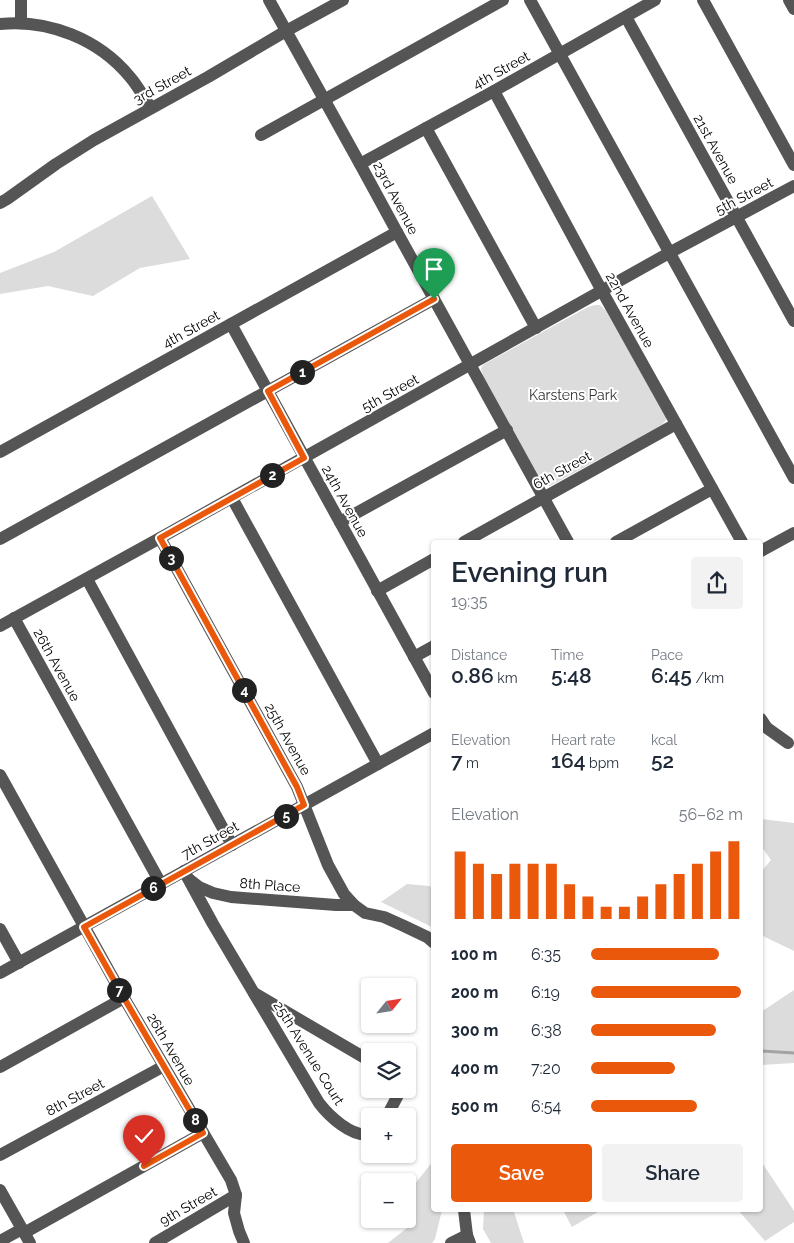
<!DOCTYPE html>
<meta charset="utf-8">
<style>
:root{--surface:#fff;--page:#f2f2f3;--text:#1f2937;--muted:#747a83;--accent:#ea580c}
body{margin:0;font-family:Raleway,sans-serif;background:var(--page);color:var(--text);height:100vh;display:flex;flex-direction:column;font-size:19px;white-space:nowrap}
*{box-sizing:border-box;margin:0}
p{font-size:16px;color:var(--muted)}
.icon{flex:none;width:28px;height:28px;fill:none;stroke:currentColor;stroke-width:2;stroke-linecap:round;stroke-linejoin:round}
.map{position:relative;flex:1;overflow:hidden}
.panel{position:absolute;left:431px;top:540px;width:332px;height:672px;display:flex;flex-direction:column;background:var(--surface);border-radius:5px;box-shadow:0 1px 4px #0004}
.panel>*{flex:none}
.needle{width:32px;rotate:60deg}
.controls{position:absolute;left:361px;top:978px;display:grid;gap:10px}
.controls a{display:grid;place-items:center;width:55px;height:55px;border-radius:5px;background:var(--surface);box-shadow:0 1px 4px #0004;font-size:25px}
.pin{position:absolute;display:grid;place-items:center;width:42px;height:42px;color:#fff;margin:-51px -21px;border-radius:50% 50% 50% 0;rotate:-45deg;box-shadow:0 0 5px #0007}
.pin .icon{rotate:45deg}
.km{position:absolute;width:25px;height:25px;margin:-12px;border-radius:50%;background:#222;color:#fff;font-size:14px;line-height:25px;text-align:center}
.round{display:grid;place-items:center;flex:none;width:52px;height:52px;border-radius:5px;background:var(--page)}
.head{display:flex;align-items:center;justify-content:space-between;height:85px;padding:0 20px}
h1{font-size:28px;font-weight:600;line-height:38px}
.metrics{display:grid;grid-template-columns:repeat(3,1fr);gap:8px;height:85px;padding:5px 20px}
.metrics div{display:grid;align-content:center}
.metrics b{font-size:21px;font-weight:600}
.metrics small{font-size:14px;font-weight:400}
.metrics p{font-size:14px}
.chart{height:140px;padding:10px 20px}
.chart p{display:flex;justify-content:space-between}
.chart svg{width:100%;height:90px;margin-top:5px;stroke:var(--accent);stroke-width:6}
.action{display:flex;gap:10px;margin-top:auto;padding:10px 20px}
.action a{flex:1;height:58px;border-radius:5px;background:var(--accent);color:#fff;font-size:20px;font-weight:600;line-height:58px;text-align:center}
.action a+a{background:var(--page);color:var(--text)}
ul{padding:0 20px;list-style:none;font-size:16px}
li{display:grid;grid-template-columns:80px 60px 1fr;align-items:center;height:38px}
li i{height:12px;border-radius:6px;background:var(--accent)}
.map>svg:first-child{display:block}
</style>
<div class="map">
<svg width="794" height="1243" viewBox="0 0 794 1243">
<rect width="100%" height="100%" fill="#fff"/>
<g fill="#dcdcdc">
<polygon points="152,196 190,259 140,268 93,296 48,286 0,294 0,273 54,252"/>
<polygon points="595,305 600,305 606,311 666,415 666,420 662,425 550,486 545,486 542,482 483,376 481,368 483,365 488,362 588,307"/>
<polygon points="761,819 794,823 794,951 761,935 761,872 771,860 761,846"/>
<polygon points="407,884 430,886 434,892 434,928 381,902"/>
<polygon points="794,990 794,1063 761,1065 761,1012"/>
<polygon points="434,1160 434,1210 442,1210 435,1239 432,1243 388,1243 416,1221 414,1185"/>
<polygon points="761,1161 794,1211 794,1222 765,1241 738,1210 761,1210"/>
<polygon points="484,1210 516,1210 514,1212 524,1243 491,1243 483,1229"/>
<polygon points="568,1210 601,1210 572,1227 564,1212"/>
</g>
<g fill="none" stroke-linecap="round" stroke-linejoin="round">
<polyline stroke="#a3a3a3" stroke-width="3" points="761,1051 794,1053"/>
<g stroke="#555" stroke-width="12">
<polyline points="269,0 360,164 397,232 568,542"/>
<polyline points="530,0 794,478"/>
<polyline points="703,0 794,165"/>
<polyline points="789,0 794,9"/>
<polyline points="626,17 794,321"/>
<polyline points="21,23 21,0"/>
<path d="M0,24c48,-5 99,15 130,53 8,9 14,21 21,31"/>
<polyline points="494,91 602,291 742,542"/>
<polyline points="426,128 536,328"/>
<polyline points="261,135 503,0"/>
<polyline points="360,164 494,91 655,0"/>
<polyline points="0,203 7,199 56,164 94,140 208,77 286,31 343,0"/>
<polyline points="231,324 434,693"/>
<polyline points="0,452 397,232"/>
<polyline points="232,498 378,764"/>
<polyline points="340,522 507,430"/>
<polyline points="160,538 297,787 328,865 344,894 354,905 365,913 384,917 404,926 427,937 434,943"/>
<polyline points="0,539 434,299"/>
<polyline points="464,542 676,424"/>
<polyline points="616,542 712,489"/>
<polyline points="761,551 794,533"/>
<polyline points="87,579 232,845"/>
<polyline points="377,591 434,559"/>
<polyline points="14,618 161,884"/>
<polyline points="0,626 160,538 669,253 794,186"/>
<polyline points="414,657 434,646"/>
<polyline points="761,719 767,728 788,743"/>
<polyline points="0,775 124,998 231,1180 236,1195 234,1213 239,1231 244,1243"/>
<path d="M184,871l29,53 106,179c10,13 33,35 51,31"/>
<polyline points="190,880 199,887 213,893 231,897 336,905 354,905"/>
<polyline points="0,929 19,963"/>
<polyline points="0,973 434,733"/>
<polyline points="254,993 370,1061"/>
<polyline points="0,1067 124,998"/>
<polyline points="387,1116 397,1097 399,1089"/>
<polyline points="0,1155 164,1066"/>
<polyline points="0,1190 30,1243"/>
<polyline points="464,1210 467,1235 470,1243"/>
<polyline points="24,1233 203,1133"/>
<polyline points="0,1241 22,1229"/>
<polyline points="155,1243 236,1195"/>
<polyline points="451,1243 467,1235"/>
</g>
</g>
<g fill="none" stroke-linecap="round" stroke-linejoin="round">
<defs>
<polyline id="route" points="144,1166 203,1133 124,998 84,927 304,805 297,787 160,538 304,458 268,391 434,299"/>
</defs>
<use href="#route" stroke="#fff" stroke-width="10"/>
<use href="#route" stroke="#ea580c" stroke-width="6"/>
</g>
<g text-anchor="middle" stroke-width="4" stroke-linejoin="round" paint-order="stroke">
<g font-size="14" fill="#000" stroke="#fff">
<text transform="translate(501 70) rotate(-29)" y="5">4th Street</text>
<text transform="translate(162 85) rotate(-29)" y="5">3rd Street</text>
<text transform="translate(716 149) rotate(61)" y="5">21st Avenue</text>
<text transform="translate(744 196) rotate(-28)" y="5">5th Street</text>
<text transform="translate(396 198) rotate(62)" y="5">23rd Avenue</text>
<text transform="translate(630 310) rotate(61)" y="5">22nd Avenue</text>
<text transform="translate(191 329) rotate(-29)" y="5">4th Street</text>
<text transform="translate(390 393) rotate(-29)" y="5">5th Street</text>
<text transform="translate(562 470) rotate(-29)" y="5">6th Street</text>
<text transform="translate(345 501) rotate(61)" y="5">24th Avenue</text>
<text transform="translate(57 665) rotate(61)" y="5">26th Avenue</text>
<text transform="translate(288 739) rotate(61)" y="5">25th Avenue</text>
<text transform="translate(210 840) rotate(-29)" y="5">7th Street</text>
<text transform="translate(270 885) rotate(4)" y="5">8th Place</text>
<text transform="translate(171 1049) rotate(60)" y="5">26th Avenue</text>
<text transform="translate(309 1053) rotate(58)" y="5">25th Avenue Court</text>
<text transform="translate(75 1097) rotate(-28)" y="5">8th Street</text>
<text transform="translate(188 1206) rotate(-30)" y="5">9th Street</text>
</g>
<g font-size="14" fill="#333" stroke="#fff">
<text x="573" y="400">Karstens Park</text>
</g>
</g>
</svg>
<div class="controls">
<a><svg class="needle" viewBox="-14 -14 28 28"><path d="M0-13l5 13h-10z" fill="#e53935"/><path d="M0 13l5-13h-10z" fill="#747a83"/></svg></a>
<a><svg class="icon" aria-label="layers" viewBox="0 0 24 24"><path d="M12 4l9 5-9 5-9-5zM3 14l9 5 9-5"/></svg></a>
<a>+</a>
<a>−</a>
</div>
<div class="pin" style="left:434px;top:299px;background:#1e9e55"><svg class="icon" aria-label="arrive" viewBox="0 0 24 24"><path d="M6 21V4h12l-3 4 3 4H6"/></svg></div>
<div class="pin" style="left:144px;top:1166px;background:#d93025"><svg class="icon" aria-label="check" viewBox="0 0 24 24"><path d="M5 12l5 5 9-10"/></svg></div>
<b class="km" style="left:302px;top:372px">1</b>
<b class="km" style="left:272px;top:475px">2</b>
<b class="km" style="left:171px;top:558px">3</b>
<b class="km" style="left:244px;top:690px">4</b>
<b class="km" style="left:286px;top:816px">5</b>
<b class="km" style="left:153px;top:888px">6</b>
<b class="km" style="left:119px;top:990px">7</b>
<b class="km" style="left:195px;top:1120px">8</b>
<section class="panel">
<div class="head"><div><h1>Evening run</h1><p>19:35</p></div><a class="round"><svg class="icon" aria-label="share" viewBox="0 0 24 24"><path d="M12 15V3M7 8l5-5 5 5M5 13v7h14v-7"/></svg></a></div>
<div class="metrics">
<div><p>Distance</p><b>0.86<small> km</small></b></div>
<div><p>Time</p><b>5:48</b></div>
<div><p>Pace</p><b>6:45<small> /km</small></b></div>
</div>
<div class="metrics">
<div><p>Elevation</p><b>7<small> m</small></b></div>
<div><p>Heart rate</p><b>164<small> bpm</small></b></div>
<div><p>kcal</p><b>52</b></div>
</div>
<div class="chart"><p><span>Elevation</span>56–62 m</p>
<svg viewBox="0 0 160 44" preserveAspectRatio="none"><path d="M5 44V11M15 44V17M25 44V22M35 44V17M45 44V17M55 44V17M65 44V27M75 44V33M85 44V38M95 44V38M105 44V33M115 44V27M125 44V22M135 44V17M145 44V11M155 44V6"/></svg>
</div>
<ul>
<li><b>100 m</b>6:35<i style="width:84%"></i></li>
<li><b>200 m</b>6:19<i style="width:99%"></i></li>
<li><b>300 m</b>6:38<i style="width:82%"></i></li>
<li><b>400 m</b>7:20<i style="width:55%"></i></li>
<li><b>500 m</b>6:54<i style="width:70%"></i></li>
</ul>
<div class="action"><a>Save</a><a>Share</a></div>
</section>
</div>
